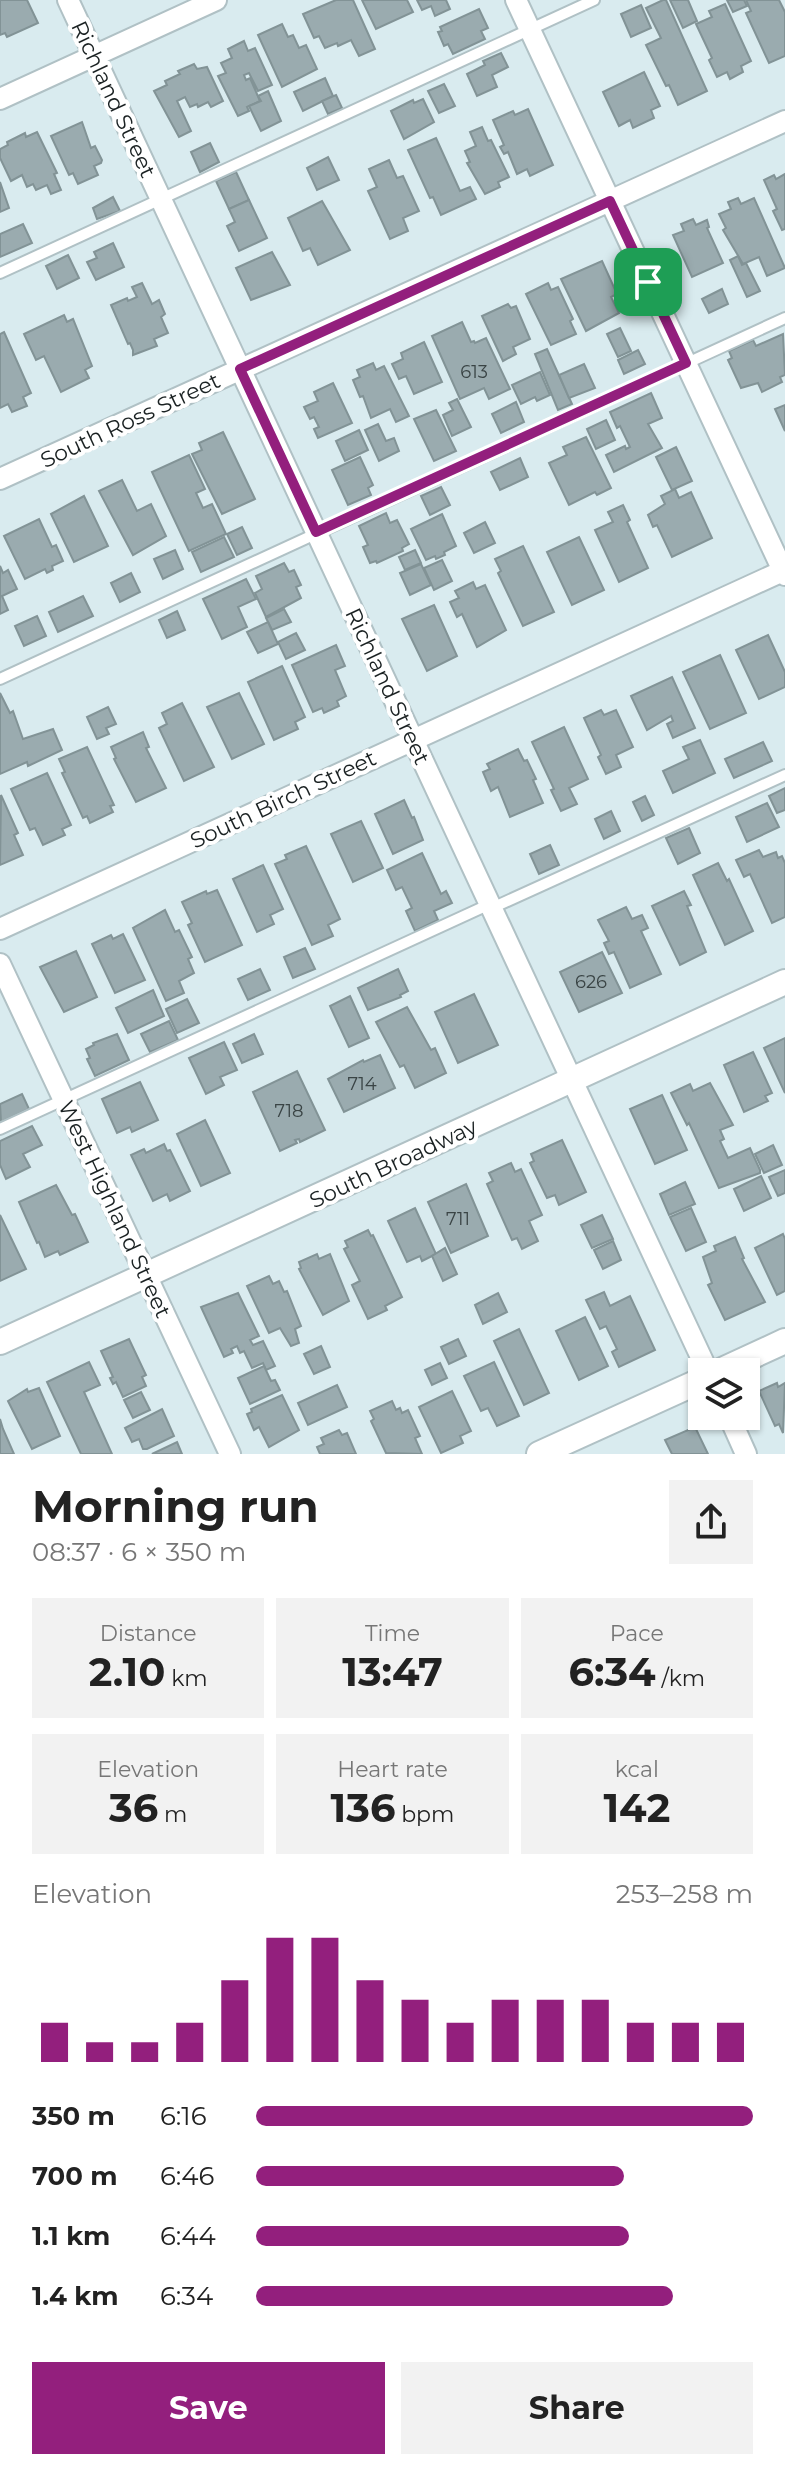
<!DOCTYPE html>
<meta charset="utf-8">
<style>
:root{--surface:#fff;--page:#f2f2f2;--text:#222;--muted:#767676;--accent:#931f7d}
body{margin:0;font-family:Montserrat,sans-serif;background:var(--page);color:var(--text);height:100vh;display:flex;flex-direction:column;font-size:30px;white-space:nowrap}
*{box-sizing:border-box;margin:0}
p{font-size:26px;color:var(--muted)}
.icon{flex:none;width:44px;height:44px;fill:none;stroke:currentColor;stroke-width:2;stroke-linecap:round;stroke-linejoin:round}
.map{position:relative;height:1454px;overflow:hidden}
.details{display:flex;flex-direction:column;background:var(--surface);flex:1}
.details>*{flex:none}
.buttons{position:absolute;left:688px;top:1358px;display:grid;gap:16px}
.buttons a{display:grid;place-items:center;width:72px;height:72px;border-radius:0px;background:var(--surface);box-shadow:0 2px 6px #0004;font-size:40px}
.pin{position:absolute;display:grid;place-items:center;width:68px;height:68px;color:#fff;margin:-34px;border-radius:16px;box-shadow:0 4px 12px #0006}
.round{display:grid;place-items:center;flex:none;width:84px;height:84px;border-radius:0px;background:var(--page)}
.head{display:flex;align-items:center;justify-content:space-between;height:136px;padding:0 32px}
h1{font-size:44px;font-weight:700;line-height:60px}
.stats{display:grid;grid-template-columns:repeat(3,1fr);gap:12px;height:136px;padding:8px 32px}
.stats div{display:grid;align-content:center;border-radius:0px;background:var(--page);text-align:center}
.stats b{font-size:40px;font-weight:700}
.stats small{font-size:22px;font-weight:400}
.stats p{font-size:22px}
.chart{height:224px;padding:16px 32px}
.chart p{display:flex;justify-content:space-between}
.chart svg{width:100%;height:144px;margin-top:8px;stroke:var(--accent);stroke-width:6}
.cta{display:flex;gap:16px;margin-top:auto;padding:16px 32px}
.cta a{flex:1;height:92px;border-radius:0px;background:var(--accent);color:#fff;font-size:32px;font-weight:700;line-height:92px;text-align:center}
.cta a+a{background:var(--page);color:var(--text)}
ul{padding:0 32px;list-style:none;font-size:26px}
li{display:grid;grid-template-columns:128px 96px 1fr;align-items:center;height:60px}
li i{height:20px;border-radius:10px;background:var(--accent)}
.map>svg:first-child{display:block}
</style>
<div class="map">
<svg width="785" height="1454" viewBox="0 0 785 1454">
<rect width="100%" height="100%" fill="#d9ebef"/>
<g fill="#9aabaf" stroke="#829396" stroke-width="2">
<polygon points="0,0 27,0 38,23 7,37 5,33 0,35"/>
<polygon points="336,0 353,0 375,49 359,56 351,40 338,46 337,43 325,48 319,36 314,38 303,14"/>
<polygon points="362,0 407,0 413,12 376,29"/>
<polygon points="417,0 446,0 450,9 435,16 431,6 422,10"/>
<polygon points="663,0 666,0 707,91 678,105 669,85 666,86 646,45 661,38 646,8"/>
<polygon points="670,0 688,0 697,21 683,28"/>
<polygon points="727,0 744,0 747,6 733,12"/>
<polygon points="746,0 779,0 785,12 785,56 769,63 746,13 751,11"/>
<polygon points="725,4 751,61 741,66 743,72 730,79 727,72 717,77 709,60 712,58 696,24 712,17 709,11"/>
<polygon points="641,5 651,28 631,37 621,14"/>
<polygon points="479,9 488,28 481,31 485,39 453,54 448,44 444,46 438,32 442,31 440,27"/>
<polygon points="282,24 288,37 293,35 299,48 306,45 317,69 282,87 258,35"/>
<polygon points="244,41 248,51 255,48 272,85 258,91 249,73 244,75 246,80 250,78 260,101 247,107 249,111 238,116 218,76 226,73 221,63 232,58 228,49"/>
<polygon points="501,53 508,67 492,75 497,87 477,96 467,74 485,65 483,61"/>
<polygon points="194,64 197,69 207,67 223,101 211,107 208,102 198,107 197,104 190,107 185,97 177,101 191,131 179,137 154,91 167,85 165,81 180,74 178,71"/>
<polygon points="644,72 660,106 651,110 654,118 633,128 630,120 619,126 603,92"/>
<polygon points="325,78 333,96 303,111 294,92"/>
<polygon points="444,84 455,106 439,113 428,91"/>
<polygon points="268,91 281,121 261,131 249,106 261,101 258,96"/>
<polygon points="336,95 342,108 328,114 322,101"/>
<polygon points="423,99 434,122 404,139 391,111 413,100 414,103"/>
<polygon points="528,109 553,165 530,176 527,169 517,174 508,152 504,154 500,147 504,145 493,120 513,111 515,115"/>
<polygon points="82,122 91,148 95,146 102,160 101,163 94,166 98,175 78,184 73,173 69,175 51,136"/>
<polygon points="482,127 488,141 491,140 509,177 498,182 500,187 485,194 467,163 470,162 465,151 476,146 470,132"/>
<polygon points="37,132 57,173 54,174 61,190 51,194 47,185 36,190 33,184 27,187 22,175 11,181 0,158 0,149 8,145 7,142 25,133 26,137"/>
<polygon points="436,138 460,191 470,187 476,199 441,215 433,197 430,198 408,150"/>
<polygon points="210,143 219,162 200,172 191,152"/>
<polygon points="328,157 339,180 317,190 307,168"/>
<polygon points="389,160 397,178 403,176 419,211 403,218 408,231 390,239 368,191 377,187 369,169"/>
<polygon points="236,172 249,200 229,209 216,181"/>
<polygon points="785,174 785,229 782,230 773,211 777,209 764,180 774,175 776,179"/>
<polygon points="0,182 9,208 0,212"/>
<polygon points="113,197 120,211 97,219 93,208"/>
<polygon points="738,198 741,204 754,198 785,268 767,276 759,257 743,264 723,230 726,228 719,214 731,209 728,202"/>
<polygon points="249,200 267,238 239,251 227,226 235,222 229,209"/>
<polygon points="322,201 350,250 318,265 310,248 303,251 288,218"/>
<polygon points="693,219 696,225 707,220 709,227 707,228 723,263 692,277 673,235 684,231 681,224"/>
<polygon points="23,224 32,243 0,257 0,234"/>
<polygon points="113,243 124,267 96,280 87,262 97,258 94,252"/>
<polygon points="272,252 290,285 251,300 236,268"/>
<polygon points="68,255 79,278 57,289 46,266"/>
<polygon points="738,256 742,265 746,263 760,291 747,297 730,260"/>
<polygon points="602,261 617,294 611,297 619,313 586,331 561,279"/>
<polygon points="142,283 152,304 159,300 165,314 161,317 168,333 154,339 157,346 133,355 133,350 130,343 128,344 111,305 127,298 128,301 137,297 132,287"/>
<polygon points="548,283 551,290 558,287 573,319 570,321 576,334 551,345 526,294"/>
<polygon points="722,289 728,304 709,313 702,299"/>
<polygon points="508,304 511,308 516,306 530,339 513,347 516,354 503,361 482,316"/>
<polygon points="64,315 67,322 73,319 92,366 85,370 89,378 61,392 44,356 36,360 24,334"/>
<polygon points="462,322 471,342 474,341 475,343 486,338 510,389 489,399 484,388 460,399 432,336"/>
<polygon points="620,328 631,351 618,357 607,334"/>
<polygon points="4,332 31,393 23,397 27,406 12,412 8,404 0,408 0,334"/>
<polygon points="783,334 785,375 780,377 782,382 762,392 758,383 741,388 728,360 732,358 729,351 753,340 756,346"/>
<polygon points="424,342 442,382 414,394 406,376 399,379 392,364 403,359 401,353"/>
<polygon points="547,349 572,404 558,410 535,354"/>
<polygon points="638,350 645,364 624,374 618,360"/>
<polygon points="373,363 376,370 384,366 409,416 396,422 390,409 371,418 363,396 360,397 353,380 360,377 357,370"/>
<polygon points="584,364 595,388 569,398 559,375"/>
<polygon points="540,372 550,395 537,401 535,397 521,404 512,385"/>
<polygon points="333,383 352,423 318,438 314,429 319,427 314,417 310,419 304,407 318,401 314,392"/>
<polygon points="651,393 662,418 648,424 662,448 614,472 606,455 625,446 626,449 630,447 620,426 617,428 610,412"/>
<polygon points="457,399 471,427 452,436 443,415 453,410 449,403"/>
<polygon points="516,402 524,422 501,433 492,414"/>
<polygon points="785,405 785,431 775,409"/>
<polygon points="436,410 456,451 434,461 414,419"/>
<polygon points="606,420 615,440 596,449 587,429"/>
<polygon points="378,424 386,441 394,438 399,451 379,461 365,430"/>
<polygon points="359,430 368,450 345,461 336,441"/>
<polygon points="223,432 255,499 222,514 192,454 202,450 199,443"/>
<polygon points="586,437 611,488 597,495 595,492 569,505 549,463 567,455 563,447"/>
<polygon points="676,447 692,481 672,490 656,457"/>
<polygon points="189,455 205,489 196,493 203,508 212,504 226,534 189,551 152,472"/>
<polygon points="360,457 373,485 368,488 371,495 348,505 332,470"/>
<polygon points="520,458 528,477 500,490 491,472"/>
<polygon points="122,480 137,511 151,504 166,536 133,555 99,491"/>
<polygon points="441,487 450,505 430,515 421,496"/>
<polygon points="675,489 679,498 691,492 712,538 672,557 657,525 653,527 648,515 665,504 661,496"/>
<polygon points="84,496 108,546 74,562 51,514"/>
<polygon points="623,505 630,520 627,522 648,568 619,582 595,530 613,522 608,512"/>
<polygon points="386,513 390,523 397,520 409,544 402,548 403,551 377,563 376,561 370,563 363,547 368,545 359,526"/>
<polygon points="442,514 456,546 444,552 445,555 436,559 435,556 426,560 411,529"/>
<polygon points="39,519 52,547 56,545 63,561 52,566 53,570 47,573 45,569 25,579 4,536"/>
<polygon points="485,522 495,543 474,553 464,533"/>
<polygon points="242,527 252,548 237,555 227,534"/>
<polygon points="224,537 234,557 201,572 192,552"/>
<polygon points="579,537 604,590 572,605 547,552"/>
<polygon points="523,546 554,612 523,626 498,573 501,571 495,559"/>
<polygon points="175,550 183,569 163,579 154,559"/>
<polygon points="415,550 421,563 405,570 399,557"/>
<polygon points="442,560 452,581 434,590 424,568"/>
<polygon points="284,563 289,572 294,570 301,585 296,587 301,598 266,617 255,593 262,589 256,576"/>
<polygon points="421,564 431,585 410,595 400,573"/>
<polygon points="0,566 3,573 8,570 17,589 2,596 8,610 0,614"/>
<polygon points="131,573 140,592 120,602 111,583"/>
<polygon points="246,579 256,599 238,607 247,627 222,639 203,599"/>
<polygon points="473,582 476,589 485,585 506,630 477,647 462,614 457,617 450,602 459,598 455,591"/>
<polygon points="83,596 93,616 58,632 49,612"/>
<polygon points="434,605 457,656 427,671 402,619"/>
<polygon points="284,609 291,622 272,630 266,618"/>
<polygon points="177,611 185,630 167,638 159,620"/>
<polygon points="37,616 46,636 24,646 15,626"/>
<polygon points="268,622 278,644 258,653 247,632"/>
<polygon points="296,633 305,650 286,659 278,642"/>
<polygon points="768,635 785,672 785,687 759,699 736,650"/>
<polygon points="336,645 345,666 335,670 346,696 337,701 339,706 324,713 322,708 313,712 292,665"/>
<polygon points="720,655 746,713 710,729 683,672"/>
<polygon points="282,666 305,717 295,722 298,729 274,740 248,682"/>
<polygon points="672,677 695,728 673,738 667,724 673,721 671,716 647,730 631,696"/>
<polygon points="0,693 10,713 13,711 23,739 53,729 62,750 28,766 27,762 0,774"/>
<polygon points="239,693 264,744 232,759 207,707"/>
<polygon points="182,703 214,767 184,781 159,728 167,724 162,713"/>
<polygon points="108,707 116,724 106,728 109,734 97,739 87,717"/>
<polygon points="601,710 604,715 616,710 633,747 616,755 621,767 606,774 598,757 601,755 584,718"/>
<polygon points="564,727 588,779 569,788 577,804 561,811 551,790 554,789 532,742"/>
<polygon points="143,732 149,747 146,748 166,788 136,802 114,759 116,758 111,747"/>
<polygon points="700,740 715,773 673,793 663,771 689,759 683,747"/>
<polygon points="763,742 772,761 734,778 725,759"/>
<polygon points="87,747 114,805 110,806 113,812 90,823 87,816 83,818 62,773 65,772 59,759"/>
<polygon points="518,749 524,761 527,760 536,779 533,780 543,803 510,817 498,787 491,791 483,772 490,769 487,764"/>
<polygon points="47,773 71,825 62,829 65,835 43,845 35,828 30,830 11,789"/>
<polygon points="785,788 785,810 777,813 769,796"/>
<polygon points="1,795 18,833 14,835 23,855 0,865"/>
<polygon points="645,796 654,815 642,821 633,802"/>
<polygon points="404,800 412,818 414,817 423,840 393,854 375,814"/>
<polygon points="767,803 779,827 747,842 736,817"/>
<polygon points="611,811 620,831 604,839 595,819"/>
<polygon points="361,821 383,868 353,882 331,834"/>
<polygon points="689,828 700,853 678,864 666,838"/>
<polygon points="550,845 559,865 539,874 530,854"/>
<polygon points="306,846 340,919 328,925 333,936 312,945 275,864 287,859 285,855"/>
<polygon points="759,850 763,857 776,852 778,858 782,856 785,863 785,917 772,923 750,874 744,877 736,860"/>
<polygon points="422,853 441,894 446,891 452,903 434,911 438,920 415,931 406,911 412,908 402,887 396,890 387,870"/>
<polygon points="718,863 727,881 729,879 753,931 725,945 693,875"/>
<polygon points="263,865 283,909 270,915 274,924 257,932 233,879"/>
<polygon points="217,890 242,945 205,962 188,925 192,923 182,902 206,891 207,894"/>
<polygon points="684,891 691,905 687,906 706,952 680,965 652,906"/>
<polygon points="626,907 632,919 642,915 648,928 641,931 661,974 630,988 614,952 609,954 604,943 609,941 598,920"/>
<polygon points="165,910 175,932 179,930 192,957 188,959 194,973 179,981 184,993 166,1001 133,928"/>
<polygon points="123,934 145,980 115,993 92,944 111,935 113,939"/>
<polygon points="305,948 315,969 293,978 284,957"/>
<polygon points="76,951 97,997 64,1012 40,967"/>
<polygon points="602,952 622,993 579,1012 560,972"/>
<polygon points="260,969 270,990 248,1000 238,979"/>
<polygon points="398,969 408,991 400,995 401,997 368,1010 358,988"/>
<polygon points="153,990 164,1016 128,1033 116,1008"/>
<polygon points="474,994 498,1045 458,1063 435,1012"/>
<polygon points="350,996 369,1038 349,1047 330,1006"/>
<polygon points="187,999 199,1023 177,1033 166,1009"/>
<polygon points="407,1007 431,1050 435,1048 446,1073 415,1088 404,1065 400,1067 376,1022"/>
<polygon points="169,1021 178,1040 150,1052 141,1034"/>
<polygon points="117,1034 129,1060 95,1076 87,1059 90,1058 86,1049 94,1045 93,1043"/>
<polygon points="254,1034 263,1054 242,1063 233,1044"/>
<polygon points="785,1038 785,1093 764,1048"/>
<polygon points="224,1042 237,1070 220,1077 224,1085 206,1094 189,1058"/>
<polygon points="753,1052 772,1093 765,1096 768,1101 744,1112 724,1065"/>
<polygon points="380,1055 395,1088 344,1112 328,1079 363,1060 364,1062"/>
<polygon points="297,1071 325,1130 300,1142 299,1139 295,1140 297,1143 280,1151 253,1092"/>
<polygon points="140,1082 158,1120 132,1132 130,1127 117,1133 102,1099"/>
<polygon points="710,1083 733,1125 720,1130 724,1139 720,1141 728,1158 750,1148 760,1170 760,1173 719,1188 689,1123 687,1125 671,1093 690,1084 693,1091"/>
<polygon points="22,1094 29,1109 1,1122 0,1104"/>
<polygon points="662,1095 687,1150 655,1164 630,1109"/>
<polygon points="205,1120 230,1173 201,1186 177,1134"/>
<polygon points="32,1126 42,1145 23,1154 30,1167 6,1179 0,1165 0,1141"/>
<polygon points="562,1140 586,1192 559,1205 555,1195 547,1198 530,1163 534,1161 531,1154"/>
<polygon points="164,1144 167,1151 170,1150 190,1191 170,1201 167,1194 153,1201 131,1155 144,1149 146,1153"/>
<polygon points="773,1145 782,1165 764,1173 755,1154"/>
<polygon points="511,1163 515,1172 521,1169 542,1215 529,1221 538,1241 522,1249 517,1238 512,1240 487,1184 493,1181 489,1173"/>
<polygon points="785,1170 785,1193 778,1196 769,1177"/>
<polygon points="761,1176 771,1198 744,1211 734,1189"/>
<polygon points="685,1182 695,1204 669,1215 660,1194"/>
<polygon points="466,1184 488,1236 451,1253 428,1202"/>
<polygon points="56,1185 72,1215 75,1214 88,1242 60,1255 58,1251 45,1257 39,1242 37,1243 19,1202"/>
<polygon points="415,1208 436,1254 422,1261 420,1256 407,1262 388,1221"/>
<polygon points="691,1208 706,1242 686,1251 670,1217"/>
<polygon points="0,1215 26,1269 0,1281"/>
<polygon points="602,1215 613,1239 592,1248 581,1225"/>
<polygon points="368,1230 371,1236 373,1235 402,1297 385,1306 387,1310 368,1319 352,1285 360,1281 344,1249 348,1247 345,1241"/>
<polygon points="783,1234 785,1239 785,1291 777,1295 755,1248"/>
<polygon points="735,1237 744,1258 742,1259 765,1302 725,1320 708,1285 712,1283 703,1257 716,1251 714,1246"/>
<polygon points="613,1241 621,1260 603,1269 594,1250"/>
<polygon points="445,1248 457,1274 443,1281 432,1256"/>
<polygon points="317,1254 319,1259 330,1254 349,1301 323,1315 299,1269 301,1268 299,1262"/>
<polygon points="269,1276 273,1284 279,1281 284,1292 287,1291 301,1326 295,1329 299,1343 291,1346 280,1328 269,1333 247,1286"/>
<polygon points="604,1292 610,1306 630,1296 655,1350 619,1367 612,1352 617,1349 606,1326 600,1329 586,1300"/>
<polygon points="238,1293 259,1336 250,1340 253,1345 263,1341 275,1366 266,1370 263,1363 252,1368 244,1351 240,1353 237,1346 231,1349 233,1353 224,1357 201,1307"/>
<polygon points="498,1293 507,1312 483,1324 475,1305"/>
<polygon points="585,1317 608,1366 579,1380 556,1331"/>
<polygon points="519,1329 549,1393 524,1405 494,1341"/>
<polygon points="129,1339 146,1375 142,1377 146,1386 123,1397 116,1382 113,1384 110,1378 113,1377 101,1351"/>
<polygon points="458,1339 466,1356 449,1364 441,1347"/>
<polygon points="321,1346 330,1367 314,1374 304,1354"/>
<polygon points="89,1362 100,1385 84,1392 112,1454 81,1454 47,1382"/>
<polygon points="494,1362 519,1416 497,1426 488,1408 481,1411 464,1376"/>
<polygon points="440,1363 447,1378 432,1385 425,1370"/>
<polygon points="264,1366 271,1381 275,1380 280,1390 250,1404 238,1378"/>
<polygon points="777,1383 778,1387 785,1383 783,1433 779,1424 775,1426 759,1391"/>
<polygon points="337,1385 347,1407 308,1425 298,1403"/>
<polygon points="39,1388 60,1436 32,1449 8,1401 27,1389 28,1392"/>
<polygon points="452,1391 471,1431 460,1436 463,1443 441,1453 419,1407"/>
<polygon points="141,1392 150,1410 133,1418 124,1400"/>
<polygon points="282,1395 299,1430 269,1447 259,1427 254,1430 247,1414 252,1412 251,1409"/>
<polygon points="392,1401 396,1410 400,1408 402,1413 408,1410 420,1436 415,1438 422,1454 386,1453 371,1421 374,1419 370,1411"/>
<polygon points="162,1409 174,1436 147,1449 143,1449 139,1439 132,1442 125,1428"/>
<polygon points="0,1419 3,1429 14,1454 0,1454"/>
<polygon points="695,1427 708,1454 672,1454 665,1440"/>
<polygon points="339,1430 342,1435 347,1433 356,1454 320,1454 317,1447 324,1444 321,1438"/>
<polygon points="177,1442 182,1454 152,1454"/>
</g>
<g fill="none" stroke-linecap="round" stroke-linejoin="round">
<defs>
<g id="service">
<polyline points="0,273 594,0"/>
<polyline points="0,679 785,318"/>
<polyline points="492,908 785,775"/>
<polyline points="0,1129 490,904"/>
</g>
<g id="minor">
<polyline points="68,0 708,1372"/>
<polyline points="516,0 785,575"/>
<polyline points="0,99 216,0"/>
<polyline points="0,479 785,121"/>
<polyline points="0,929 785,570"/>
<polyline points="0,964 230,1454"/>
<polyline points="729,1416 746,1454"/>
</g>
<g id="tertiary">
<polyline points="0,1342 785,982"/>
<polyline points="718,1372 785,1341"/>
<polyline points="539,1454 702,1380"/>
</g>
</defs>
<use href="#service" stroke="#b0c1c5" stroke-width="14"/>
<use href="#minor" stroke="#b0c1c5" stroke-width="24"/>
<use href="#tertiary" stroke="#b0c1c5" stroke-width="28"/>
<use href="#service" stroke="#fff" stroke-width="10"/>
<use href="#minor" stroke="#fff" stroke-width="20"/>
<use href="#tertiary" stroke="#fff" stroke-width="24"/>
</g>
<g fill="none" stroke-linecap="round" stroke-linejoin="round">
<defs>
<polygon id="route" points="610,201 686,363 316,532 240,369"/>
</defs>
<use href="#route" stroke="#fff" stroke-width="16"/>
<use href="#route" stroke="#931f7d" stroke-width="10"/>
</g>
<g text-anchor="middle" stroke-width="8" stroke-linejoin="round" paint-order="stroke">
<g font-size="18" fill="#3a4445">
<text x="474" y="378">613</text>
<text x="591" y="988">626</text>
<text x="362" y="1090">714</text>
<text x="289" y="1117">718</text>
<text x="458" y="1225">711</text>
</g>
<g font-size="22" fill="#1a2122" stroke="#fff">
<text transform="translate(114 99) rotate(65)" y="8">Richland Street</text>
<text transform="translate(130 420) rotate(-25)" y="8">South Ross Street</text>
<text transform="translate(388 686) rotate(65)" y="8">Richland Street</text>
<text transform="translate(283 799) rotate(-25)" y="8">South Birch Street</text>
<text transform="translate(393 1163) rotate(-25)" y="8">South Broadway</text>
<text transform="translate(115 1209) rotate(65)" y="8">West Highland Street</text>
</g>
</g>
</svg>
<div class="buttons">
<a><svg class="icon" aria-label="layers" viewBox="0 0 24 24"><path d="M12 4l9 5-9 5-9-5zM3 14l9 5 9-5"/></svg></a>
</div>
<div class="pin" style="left:648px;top:282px;background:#1e9e55"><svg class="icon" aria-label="arrive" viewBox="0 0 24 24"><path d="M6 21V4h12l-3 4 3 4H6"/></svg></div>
</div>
<section class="details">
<div class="head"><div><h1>Morning run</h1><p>08:37 · 6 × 350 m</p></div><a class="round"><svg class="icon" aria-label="share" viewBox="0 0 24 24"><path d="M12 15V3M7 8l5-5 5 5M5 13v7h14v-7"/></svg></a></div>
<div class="stats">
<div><p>Distance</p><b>2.10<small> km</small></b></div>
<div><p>Time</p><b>13:47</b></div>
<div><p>Pace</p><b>6:34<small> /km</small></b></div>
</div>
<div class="stats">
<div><p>Elevation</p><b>36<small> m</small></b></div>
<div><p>Heart rate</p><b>136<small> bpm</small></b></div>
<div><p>kcal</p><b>142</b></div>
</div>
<div class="chart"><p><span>Elevation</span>253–258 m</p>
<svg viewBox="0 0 160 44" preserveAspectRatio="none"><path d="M5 44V32M15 44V38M25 44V38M35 44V32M45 44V19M55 44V6M65 44V6M75 44V19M85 44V25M95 44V32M105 44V25M115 44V25M125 44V25M135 44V32M145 44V32M155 44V32"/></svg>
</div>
<ul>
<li><b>350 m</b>6:16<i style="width:100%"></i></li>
<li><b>700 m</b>6:46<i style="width:74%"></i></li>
<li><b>1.1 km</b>6:44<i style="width:75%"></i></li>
<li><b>1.4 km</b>6:34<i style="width:84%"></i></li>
</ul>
<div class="cta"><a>Save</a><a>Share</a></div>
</section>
